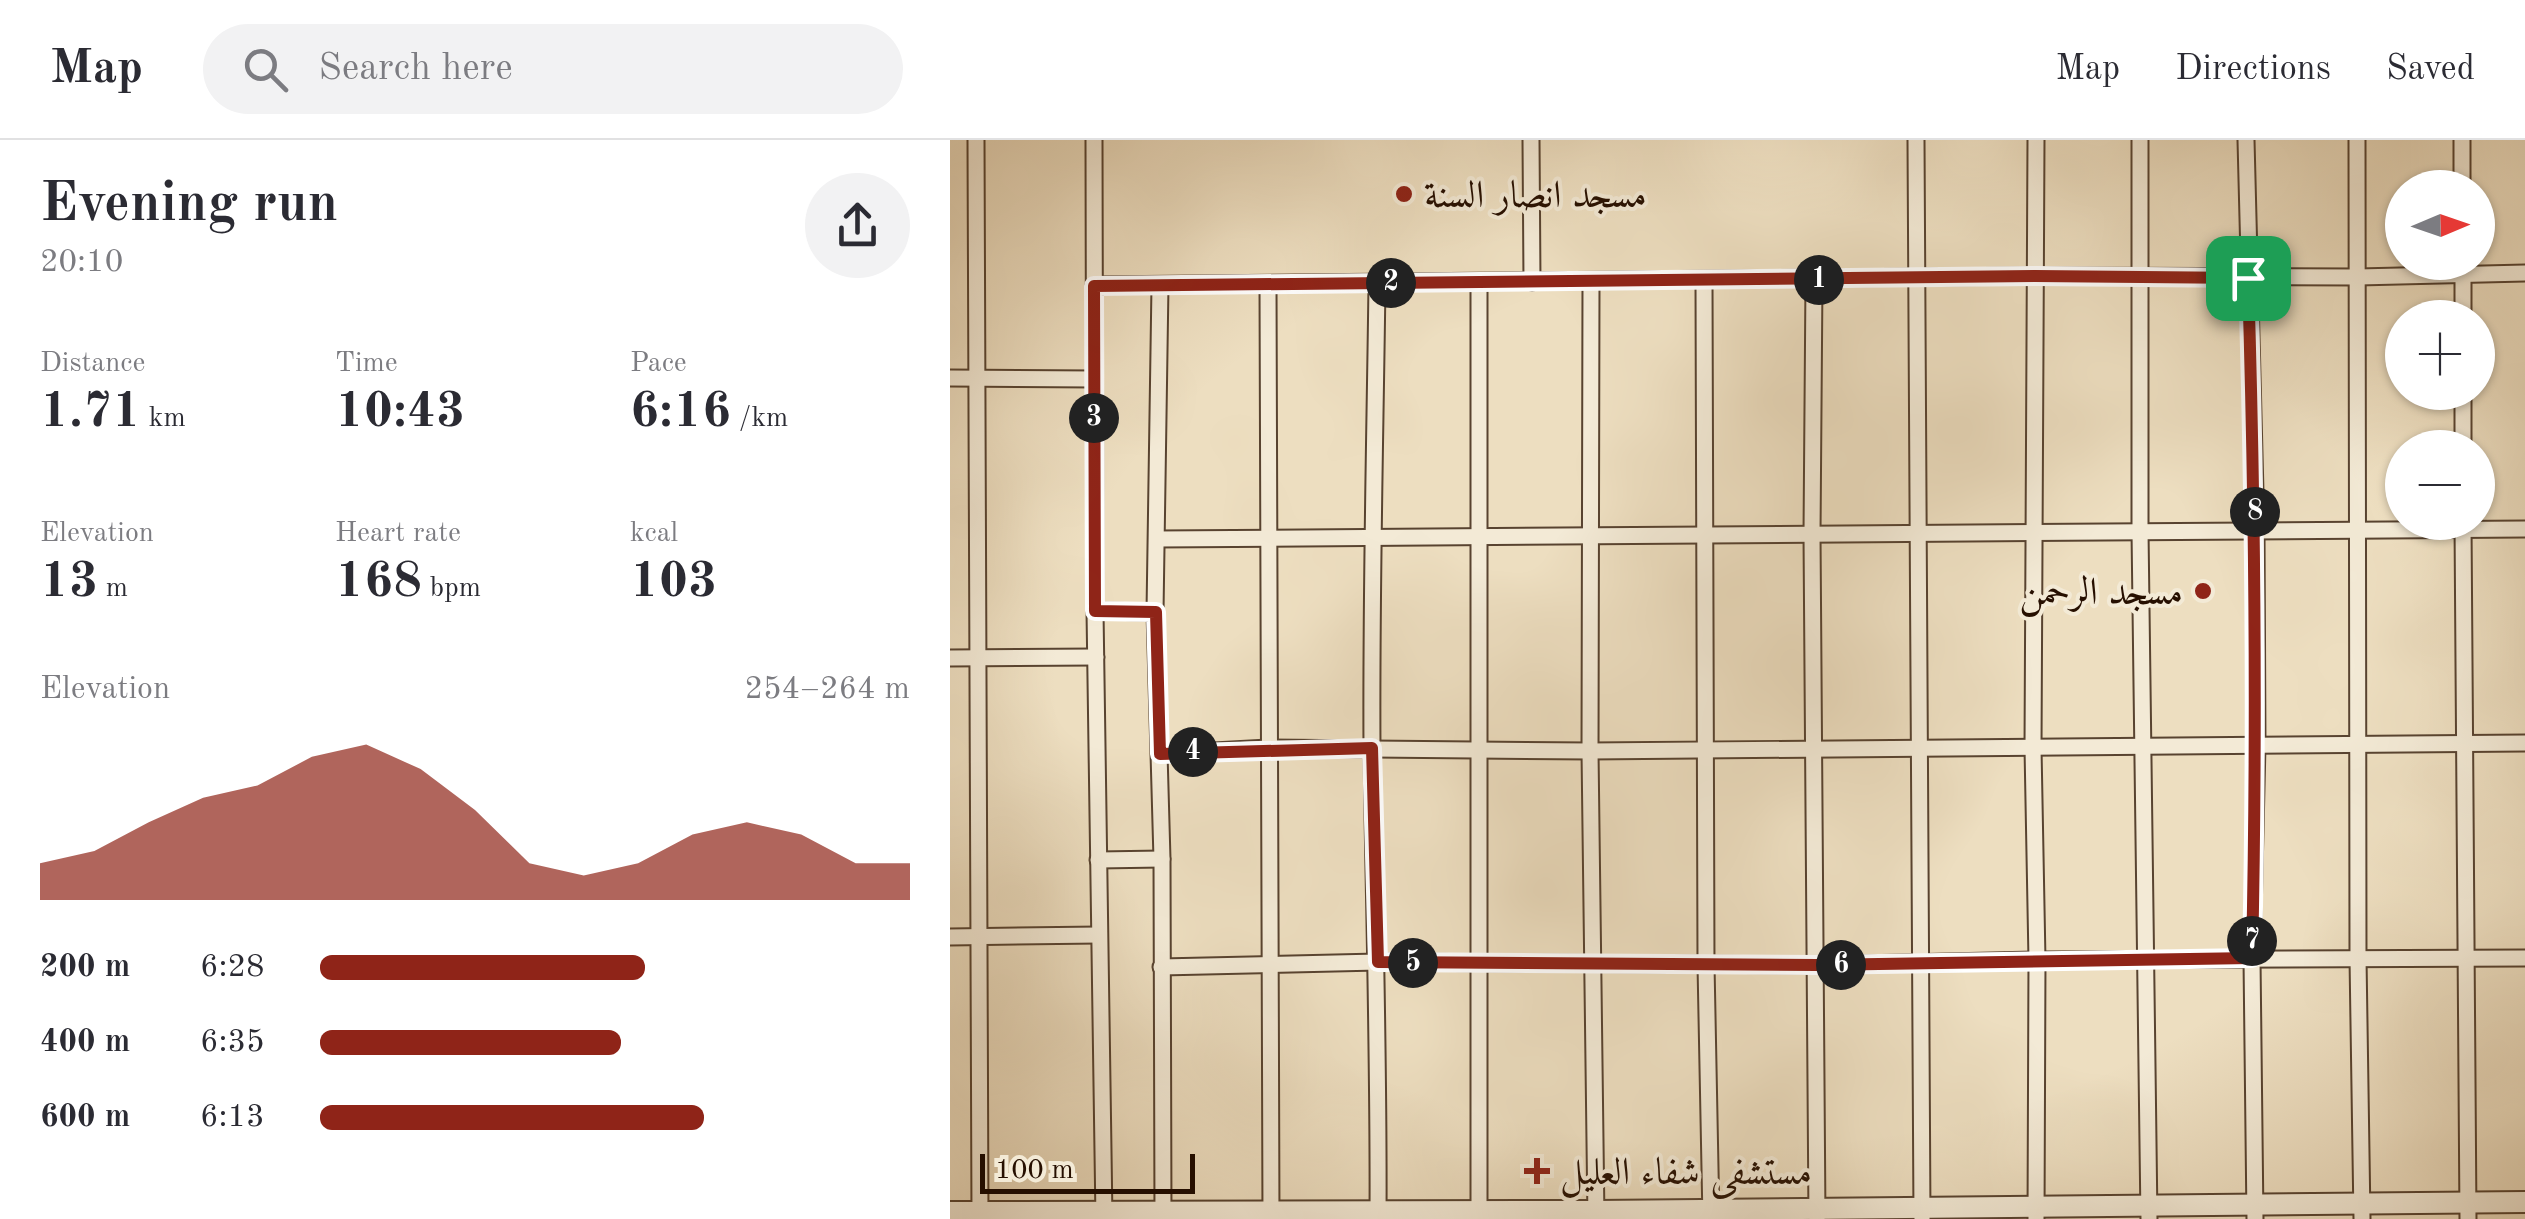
<!DOCTYPE html>
<meta charset="utf-8">
<style>
:root{--surface:#fff;--page:#f2f2f3;--text:#2b2b33;--muted:#7c7c81;--line:#e1e1e2;--accent:#8f2418}
body{margin:0;font-family:"Old Standard TT",Amiri,serif;background:var(--page);color:var(--text);height:100vh;display:flex;flex-direction:column;font-size:38px;white-space:nowrap}
*{box-sizing:border-box;margin:0}
p{font-size:32px;color:var(--muted)}
.icon{flex:none;width:55px;height:55px;fill:none;stroke:currentColor;stroke-width:2;stroke-linecap:round;stroke-linejoin:round}
.map{position:relative;flex:1;overflow:hidden}
.details{display:flex;flex-direction:column;background:var(--surface);width:950px}
.details>*{flex:none}
.needle{width:65px;rotate:88deg}
.buttons{position:absolute;left:1435px;top:30px;display:grid;gap:20px}
.buttons a{display:grid;place-items:center;width:110px;height:110px;border-radius:50%;background:var(--surface);box-shadow:0 2px 8px #0004;font-size:50px}
.scale{position:absolute;left:30px;bottom:25px;width:215px;box-sizing:border-box;padding-left:10px;border:5px solid #260f00;border-top:0;font-size:28px;line-height:35px;white-space:nowrap;color:#260f00;-webkit-text-stroke:8px #f3ead6;paint-order:stroke}
.pin{position:absolute;display:grid;place-items:center;width:85px;height:85px;color:#fff;margin:-42px;border-radius:20px;box-shadow:0 5px 15px #0006}
.km{position:absolute;width:50px;height:50px;margin:-25px;border-radius:50%;background:#222;color:#fff;font-size:28px;line-height:50px;text-align:center}
.round{display:grid;place-items:center;flex:none;width:105px;height:105px;border-radius:52px;background:var(--page)}
.overview{display:flex;align-items:center;justify-content:space-between;height:170px;padding:0 40px}
h1{font-size:55px;font-weight:600;line-height:75px}
.metrics{display:grid;grid-template-columns:repeat(3,1fr);gap:15px;height:170px;padding:10px 40px}
.metrics div{display:grid;align-content:center}
.metrics b{font-size:50px;font-weight:600}
.metrics small{font-size:28px;font-weight:400}
.metrics p{font-size:28px}
.chart{height:280px;padding:20px 40px}
.chart p{display:flex;justify-content:space-between}
.chart svg{width:100%;height:180px;margin-top:10px;fill:var(--accent);opacity:.7}
ul{padding:0 40px;list-style:none;font-size:32px}
li{display:grid;grid-template-columns:160px 120px 1fr;align-items:center;height:75px}
li i{height:25px;border-radius:12px;background:var(--accent)}
header{display:flex;align-items:center;gap:60px;box-sizing:border-box;height:140px;padding:0 50px;background:var(--surface);border-bottom:2px solid var(--line)}
header strong{font-size:48px}
nav{display:flex;gap:55px;margin-inline-start:auto;font-size:35px}
.search{width:700px;height:90px;background:var(--page);display:flex;align-items:center;gap:25px;box-sizing:border-box;padding:0 35px;border-radius:55px;color:var(--muted);font-size:38px}
main{display:flex;flex:1;min-height:0}
.map>svg:first-child{display:block}
</style>
<header>
<strong>Map</strong>
<div class="search"><svg class="icon" aria-label="search" viewBox="0 0 24 24"><circle cx="10" cy="10" r="6"/><path d="M15 15l6 6"/></svg>Search here</div>
<nav><a>Map</a><a>Directions</a><a>Saved</a></nav>
</header>
<main>
<section class="details">
<div class="overview"><div><h1>Evening run</h1><p>20:10</p></div><a class="round"><svg class="icon" aria-label="share" viewBox="0 0 24 24"><path d="M12 15V3M7 8l5-5 5 5M5 13v7h14v-7"/></svg></a></div>
<div class="metrics">
<div><p>Distance</p><b>1.71<small> km</small></b></div>
<div><p>Time</p><b>10:43</b></div>
<div><p>Pace</p><b>6:16<small> /km</small></b></div>
</div>
<div class="metrics">
<div><p>Elevation</p><b>13<small> m</small></b></div>
<div><p>Heart rate</p><b>168<small> bpm</small></b></div>
<div><p>kcal</p><b>103</b></div>
</div>
<div class="chart"><p><span>Elevation</span>254–264 m</p>
<svg viewBox="0 0 160 44" preserveAspectRatio="none"><path d="M0 44V35L10 32L20 25L30 19L40 16L50 9L60 6L70 12L80 22L90 35L100 38L110 35L120 28L130 25L140 28L150 35L160 35V44z"/></svg>
</div>
<ul>
<li><b>200 m</b>6:28<i style="width:55%"></i></li>
<li><b>400 m</b>6:35<i style="width:51%"></i></li>
<li><b>600 m</b>6:13<i style="width:65%"></i></li>
</ul>
</section>
<div class="map">
<svg width="1575" height="1079" viewBox="0 0 1575 1079">
<rect width="100%" height="100%" fill="#eddec0"/>
<filter id="stains"><feTurbulence type="fractalNoise" baseFrequency=".002" numOctaves="4"/><feColorMatrix values="0 0 0 0 .2 0 0 0 0 .09 0 0 0 0 .02 0 0 0 .5 -.17"/></filter>
<radialGradient id="worn" r=".72"><stop offset=".6" stop-color="#630" stop-opacity="0"/><stop offset="1" stop-color="#630" stop-opacity=".3"/></radialGradient>
<g fill="none" stroke-linecap="round" stroke-linejoin="round">
<defs>
<g id="minor">
<polyline points="26,0 30,1079"/>
<polyline points="144,0 145,471 154,1079"/>
<polyline points="581,0 582,142"/>
<polyline points="966,0 972,1079"/>
<polyline points="1086,0 1083,608 1087,820 1086,1079"/>
<polyline points="1190,0 1190,391 1199,1079"/>
<polyline points="1296,0 1306,392 1307,605 1302,819 1305,1079"/>
<polyline points="1407,0 1408,818 1412,1079"/>
<polyline points="1512,0 1512,48"/>
<polyline points="1513,122 1513,178"/>
<polyline points="864,140 862,394 867,1079"/>
<polyline points="754,141 756,825 761,1079"/>
<polyline points="641,142 640,611 646,1079"/>
<polyline points="318,144 321,1079"/>
<path d="M427,144c-2,154 -6,309 -5,464 2,157 7,314 6,471"/>
<polyline points="144,145 1085,136 1408,137 1575,133"/>
<polyline points="210,145 205,472 212,719 213,1079"/>
<polyline points="0,238 144,239"/>
<polyline points="1513,308 1513,252"/>
<polyline points="1513,383 1518,1079"/>
<polyline points="207,399 1575,389"/>
<polyline points="145,471 205,472"/>
<polyline points="0,518 146,517"/>
<polyline points="210,614 318,608 640,611 1575,603"/>
<polyline points="148,720 212,719"/>
<polyline points="0,797 149,795"/>
<polyline points="211,827 428,822 867,825 1087,820 1575,818"/>
<polyline points="529,1079 529,143"/>
</g>
<polyline id="tertiary" points="0,1072 646,1071 1575,1062"/>
</defs>
<use href="#minor" stroke="#584330" stroke-width="19"/>
<use href="#tertiary" stroke="#584330" stroke-width="24"/>
<use href="#minor" stroke="#f3ead6" stroke-width="15"/>
<use href="#tertiary" stroke="#f3ead6" stroke-width="20"/>
</g>
<g fill="none" stroke-linecap="round" stroke-linejoin="round">
<defs>
<path id="route" d="M1085,136l213,2c7,227 9,453 4,680l-435,7 -439,-3 -6,-214 -212,6 -4,-142 -61,-1 -1,-325z"/>
</defs>
<use href="#route" stroke="#fff" stroke-width="20"/>
<use href="#route" stroke="#8f2418" stroke-width="12"/>
</g>
<g fill="#8f2418" stroke="#f3ead6" stroke-width="4">
<circle cx="454" cy="54" r="10"/>
<circle cx="1253" cy="451" r="10"/>
<path d="M582 1016h10v10h10v10h-10v10h-10v-10h-10v-10h10z"/>
</g>
<g text-anchor="middle" stroke-width="8" stroke-linejoin="round" paint-order="stroke">
<g font-size="38" fill="#260f00" stroke="#f3ead6" text-anchor="start">
<text x="474" y="67">مسجد انصار السنة</text>
<text x="1233" y="464" text-anchor="end">مسجد الرحمن</text>
<text x="610" y="1044">مستشفى شفاء العليل</text>
</g>
</g>
<rect width="100%" height="100%" filter="url(#stains)"/>
<rect width="100%" height="100%" fill="url(#worn)"/>
</svg>
<div class="buttons">
<a><svg class="needle" viewBox="-14 -14 28 28"><path d="M0-13l5 13h-10z" fill="#e53935"/><path d="M0 13l5-13h-10z" fill="#7c7c81"/></svg></a>
<a>+</a>
<a>−</a>
</div>
<div class="scale">100 m</div>
<div class="pin" style="left:1298px;top:138px;background:#1e9e55"><svg class="icon" aria-label="arrive" viewBox="0 0 24 24"><path d="M6 21V4h12l-3 4 3 4H6"/></svg></div>
<b class="km" style="left:869px;top:140px">1</b>
<b class="km" style="left:441px;top:143px">2</b>
<b class="km" style="left:144px;top:278px">3</b>
<b class="km" style="left:243px;top:612px">4</b>
<b class="km" style="left:463px;top:823px">5</b>
<b class="km" style="left:891px;top:825px">6</b>
<b class="km" style="left:1302px;top:801px">7</b>
<b class="km" style="left:1305px;top:372px">8</b>
</div>
</main>
